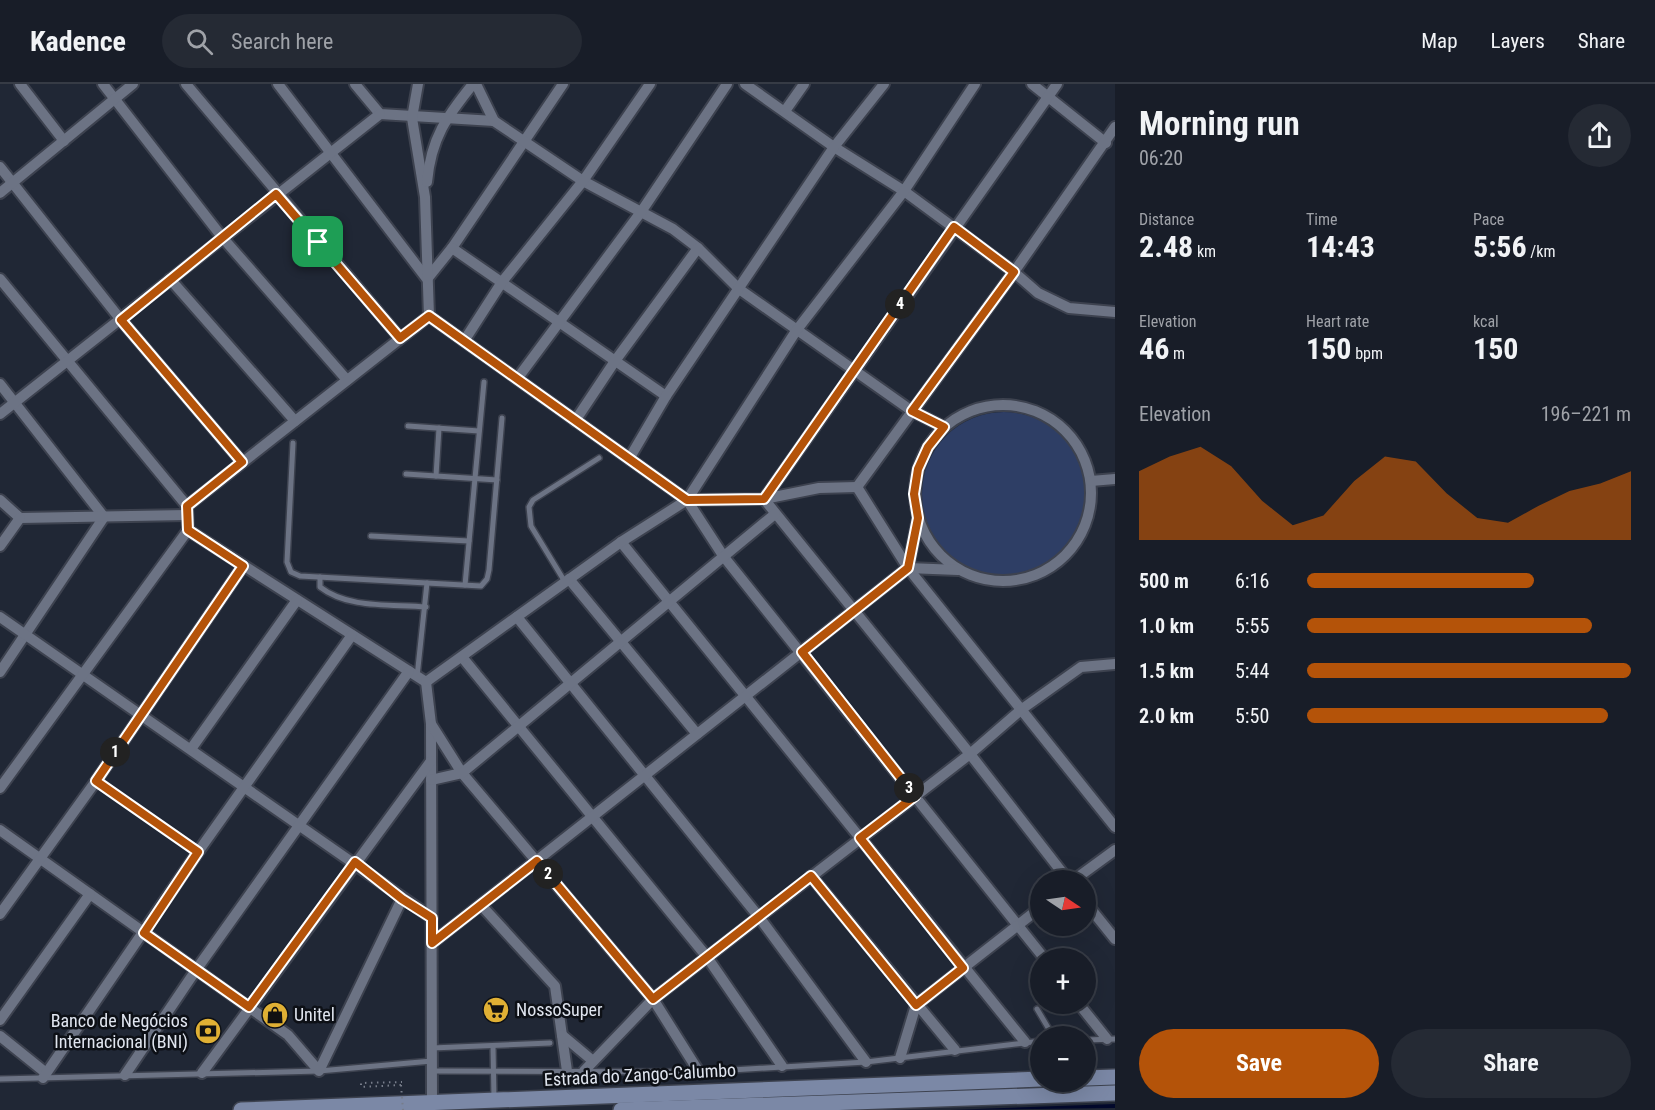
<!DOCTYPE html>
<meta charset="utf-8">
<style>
:root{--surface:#181d28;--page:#252a34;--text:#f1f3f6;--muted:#9fa2a8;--line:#363b45;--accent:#b45309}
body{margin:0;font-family:"Roboto Condensed",sans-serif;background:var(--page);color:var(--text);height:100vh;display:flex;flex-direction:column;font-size:22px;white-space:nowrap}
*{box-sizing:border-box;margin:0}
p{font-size:20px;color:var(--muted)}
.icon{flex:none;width:33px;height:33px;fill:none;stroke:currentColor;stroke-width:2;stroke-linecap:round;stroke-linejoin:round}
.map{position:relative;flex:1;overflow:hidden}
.panel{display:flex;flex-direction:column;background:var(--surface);width:540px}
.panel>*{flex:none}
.needle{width:39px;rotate:103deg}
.buttons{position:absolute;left:1030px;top:786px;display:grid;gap:12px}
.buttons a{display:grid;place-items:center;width:66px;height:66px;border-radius:50%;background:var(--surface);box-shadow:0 6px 24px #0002,0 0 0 2px var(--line);font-size:30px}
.pin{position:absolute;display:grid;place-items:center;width:51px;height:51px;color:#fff;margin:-26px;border-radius:12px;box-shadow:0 3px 9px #0006}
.km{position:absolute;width:30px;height:30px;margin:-15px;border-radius:50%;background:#222;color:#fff;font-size:16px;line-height:30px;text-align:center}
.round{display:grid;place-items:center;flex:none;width:63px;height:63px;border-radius:32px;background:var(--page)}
.head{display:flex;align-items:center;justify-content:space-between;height:102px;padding:0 24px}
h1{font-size:33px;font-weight:700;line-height:45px}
.metrics{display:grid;grid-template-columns:repeat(3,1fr);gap:9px;height:102px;padding:6px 24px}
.metrics div{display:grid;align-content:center}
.metrics b{font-size:30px;font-weight:700}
.metrics small{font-size:16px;font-weight:400}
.metrics p{font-size:16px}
.chart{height:168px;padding:12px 24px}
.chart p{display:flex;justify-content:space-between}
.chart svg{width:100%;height:108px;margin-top:6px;fill:var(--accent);opacity:.7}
.cta{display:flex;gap:12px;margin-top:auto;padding:12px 24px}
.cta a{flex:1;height:69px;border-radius:36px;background:var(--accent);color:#fff;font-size:24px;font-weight:700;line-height:69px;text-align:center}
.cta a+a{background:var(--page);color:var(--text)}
ul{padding:0 24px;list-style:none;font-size:20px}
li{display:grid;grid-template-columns:96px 72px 1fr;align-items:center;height:45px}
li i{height:15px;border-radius:8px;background:var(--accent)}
header{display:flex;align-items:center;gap:36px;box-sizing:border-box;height:84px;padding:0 30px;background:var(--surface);border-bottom:2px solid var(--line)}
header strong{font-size:28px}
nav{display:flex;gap:33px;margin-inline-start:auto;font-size:21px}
.search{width:420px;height:54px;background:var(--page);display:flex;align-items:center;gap:15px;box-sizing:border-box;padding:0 21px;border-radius:33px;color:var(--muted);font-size:22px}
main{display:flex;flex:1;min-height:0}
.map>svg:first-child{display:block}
</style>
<header>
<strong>Kadence</strong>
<div class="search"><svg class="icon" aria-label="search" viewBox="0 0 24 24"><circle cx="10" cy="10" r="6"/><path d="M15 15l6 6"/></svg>Search here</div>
<nav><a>Map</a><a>Layers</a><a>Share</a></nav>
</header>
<main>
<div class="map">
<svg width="1115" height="1026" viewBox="0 0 1115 1026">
<rect width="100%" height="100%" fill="#202735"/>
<circle fill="#2e3e65" cx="1004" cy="410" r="82"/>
<polygon fill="#02082b" points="1115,1020 1115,1024 950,1026"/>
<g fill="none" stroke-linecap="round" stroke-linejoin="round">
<defs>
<g id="service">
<polyline points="408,342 479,347"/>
<polyline points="293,359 287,478 291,488 300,492 481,502 487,495 489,486 502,334"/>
<polyline points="406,390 497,396"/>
<polyline points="436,392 439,344"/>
<polyline points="371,452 469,457"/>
<path d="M320,493v10c28,22 71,17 106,20"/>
<polyline points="565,498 531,442 529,423 533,416 599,374"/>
<polyline points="465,501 484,298"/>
<polyline points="417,593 427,499"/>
<polyline points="96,697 198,768"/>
<polyline points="1037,925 1053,952"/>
<polyline points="1086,956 1115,955"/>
<polyline points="493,962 494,1014"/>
<polyline points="432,964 550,959"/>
<polyline points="432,987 699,988 866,978 1041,957"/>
<polyline points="0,995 319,987 432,977"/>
</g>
<g id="minor">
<polyline points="20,0 64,57"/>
<polyline points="103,0 222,153 347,296"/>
<polyline points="186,0 400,254"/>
<polyline points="278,0 427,195 452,164 563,0"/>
<polyline points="355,0 380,30 494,37"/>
<polyline points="418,0 412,34 425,113 429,232"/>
<polyline points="476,0 494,37 583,97 673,145 698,164 739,205 912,327 944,343"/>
<polyline points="745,0 834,63 904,107 1014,188 1038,209 1069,224 1115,228"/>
<polyline points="1032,0 1106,59"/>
<polyline points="1057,0 764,415 970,670 1068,796"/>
<polyline points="785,27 804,0"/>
<polyline points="0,83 121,236 242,378"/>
<path d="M427,98c4,-44 20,-66 46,-98"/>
<polyline points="0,109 133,0"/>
<polyline points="452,164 666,312"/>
<polyline points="0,195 187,422"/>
<polyline points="170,195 295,337"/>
<polyline points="429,232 687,416 724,473 1044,874"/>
<polyline points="464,257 502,198 583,97 650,0"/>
<polyline points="517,295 641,128 727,0"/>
<polyline points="0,300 104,433 0,588"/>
<circle cx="1003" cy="409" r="88"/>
<polyline points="0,330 380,30"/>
<polyline points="575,337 615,277 698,164"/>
<polyline points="629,375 666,312 834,63 884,0"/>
<polyline points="1091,397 1115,395"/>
<polyline points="857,403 1014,188 1115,43"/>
<polyline points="857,403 908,484 1115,743"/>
<polyline points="0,416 20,434 187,431"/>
<polyline points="687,416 764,415 819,404 857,403"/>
<polyline points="621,458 1025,958"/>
<polyline points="0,462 20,434"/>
<polyline points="908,484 958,486"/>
<polyline points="569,495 697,650"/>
<polyline points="0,533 432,834"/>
<polyline points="517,533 759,833 866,978"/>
<polyline points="462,573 707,873 782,982"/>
<polyline points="426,598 621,458 687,416 796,247 904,107 975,0"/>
<polyline points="426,598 188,446 187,422 429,232"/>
<polyline points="426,598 431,640 432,1020"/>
<polyline points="431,640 462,689 653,915 699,988"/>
<polyline points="191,665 297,516"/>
<polyline points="431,696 462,689 775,430"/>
<polyline points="0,704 188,446"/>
<polyline points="0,746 288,951 319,987 402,815"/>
<polyline points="811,792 955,966"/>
<polyline points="1074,796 1115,766"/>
<polyline points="1086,819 1115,855"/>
<polyline points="481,821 555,902 567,987"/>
<polyline points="0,830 96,697 243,482"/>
<polyline points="432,859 908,484 918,434"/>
<polyline points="1079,920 1107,955"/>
<polyline points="0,936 90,810"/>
<polyline points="562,951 593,977"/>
<polyline points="0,952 46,989"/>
<polyline points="900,974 916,921 1041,823"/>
<polyline points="584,987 653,915 970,670 1022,625 1081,583 1115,580"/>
<polyline points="202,989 431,677"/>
<polyline points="125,991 196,886 409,587"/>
<polyline points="43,994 198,768 352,551"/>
</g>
<g id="secondary">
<polyline points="1086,994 1115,993"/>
<polyline points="241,1026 1041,995"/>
<polyline points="621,1026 1115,1009"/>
</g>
</defs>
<use href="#service" stroke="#3d424f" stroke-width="8"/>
<use href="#minor" stroke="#3d424f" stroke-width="14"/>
<use href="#secondary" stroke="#3d424f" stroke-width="18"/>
<polyline stroke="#777d8a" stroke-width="2" stroke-dasharray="1.5 4.5" stroke-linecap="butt" points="401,1001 361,1003 361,999 402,998"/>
<use href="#service" stroke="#6c7384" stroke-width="5"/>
<use href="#minor" stroke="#6c7384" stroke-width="10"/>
<use href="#secondary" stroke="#7b88a6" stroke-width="15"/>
<polyline stroke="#777d8a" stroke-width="2" stroke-dasharray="1.5 4.5" stroke-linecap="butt" points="401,1001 403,1026"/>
</g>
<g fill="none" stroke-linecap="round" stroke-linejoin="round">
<defs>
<polygon id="route" points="276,110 400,254 429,232 687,416 764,415 954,143 1014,188 912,327 944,343 928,363 918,385 914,410 918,434 908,484 802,568 915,712 860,754 963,884 916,921 811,792 653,915 537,777 432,859 432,834 402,815 355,778 249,923 144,849 198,768 96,697 243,482 188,446 187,422 242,378 121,236"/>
</defs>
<use href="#route" stroke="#fff" stroke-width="12"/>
<use href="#route" stroke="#b45309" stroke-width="8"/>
</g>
<defs>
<symbol id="supermarket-disc" viewBox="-11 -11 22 22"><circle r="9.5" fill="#e0b034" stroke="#0d1016"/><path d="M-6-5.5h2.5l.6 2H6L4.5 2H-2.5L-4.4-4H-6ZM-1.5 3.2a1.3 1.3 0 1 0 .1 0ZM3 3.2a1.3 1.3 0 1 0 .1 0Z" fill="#111"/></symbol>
<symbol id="shop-disc" viewBox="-11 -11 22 22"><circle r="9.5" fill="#e0b034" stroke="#0d1016"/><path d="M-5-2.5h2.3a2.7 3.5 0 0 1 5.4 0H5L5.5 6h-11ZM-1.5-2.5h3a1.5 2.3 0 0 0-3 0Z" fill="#111"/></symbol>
<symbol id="bank-disc" viewBox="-11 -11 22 22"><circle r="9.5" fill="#e0b034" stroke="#0d1016"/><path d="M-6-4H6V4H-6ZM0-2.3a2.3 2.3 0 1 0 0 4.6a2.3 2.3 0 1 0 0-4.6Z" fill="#111"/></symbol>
</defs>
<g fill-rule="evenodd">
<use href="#supermarket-disc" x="481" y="911" width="30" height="30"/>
<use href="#shop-disc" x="260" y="916" width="30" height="30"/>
<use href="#bank-disc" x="193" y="932" width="30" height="30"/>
</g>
<g text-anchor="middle" stroke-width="5" stroke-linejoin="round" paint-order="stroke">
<g font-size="18" fill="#e0e5ef" stroke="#0d1016" text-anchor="start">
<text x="516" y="932">NossoSuper</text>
<text x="294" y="937">Unitel</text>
<text x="188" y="943" text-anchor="end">Banco de Negócios<tspan x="188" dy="21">Internacional (BNI)</tspan></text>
</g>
<g font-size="18" fill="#e0e5ef" stroke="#0d1016">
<text transform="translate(640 991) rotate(-3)" y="6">Estrada do Zango-Calumbo</text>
</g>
</g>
</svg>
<div class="buttons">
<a><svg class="needle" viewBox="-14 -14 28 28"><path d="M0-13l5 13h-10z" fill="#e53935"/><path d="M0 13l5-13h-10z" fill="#9fa2a8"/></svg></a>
<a>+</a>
<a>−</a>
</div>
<div class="pin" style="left:318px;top:158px;background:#1e9e55"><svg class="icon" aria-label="arrive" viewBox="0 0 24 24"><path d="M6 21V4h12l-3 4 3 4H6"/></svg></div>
<b class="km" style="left:115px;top:668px">1</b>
<b class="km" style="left:548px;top:790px">2</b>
<b class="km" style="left:909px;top:704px">3</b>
<b class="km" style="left:900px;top:220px">4</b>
</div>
<section class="panel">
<div class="head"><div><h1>Morning run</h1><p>06:20</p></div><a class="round"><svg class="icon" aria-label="share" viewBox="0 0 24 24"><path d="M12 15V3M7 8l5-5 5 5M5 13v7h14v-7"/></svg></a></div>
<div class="metrics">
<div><p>Distance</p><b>2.48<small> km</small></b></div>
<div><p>Time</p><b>14:43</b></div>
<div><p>Pace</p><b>5:56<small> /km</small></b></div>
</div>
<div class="metrics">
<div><p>Elevation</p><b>46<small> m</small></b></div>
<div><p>Heart rate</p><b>150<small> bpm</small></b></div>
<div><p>kcal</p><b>150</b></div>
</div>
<div class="chart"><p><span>Elevation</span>196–221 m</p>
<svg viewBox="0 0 160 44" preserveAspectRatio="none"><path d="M0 44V16L10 10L20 6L30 14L40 28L50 38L60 34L70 20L80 10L90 12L100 25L110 35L120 37L130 30L140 24L150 21L160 16V44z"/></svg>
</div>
<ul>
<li><b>500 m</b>6:16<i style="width:70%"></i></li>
<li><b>1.0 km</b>5:55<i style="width:88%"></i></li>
<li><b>1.5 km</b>5:44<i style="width:100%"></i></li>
<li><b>2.0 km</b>5:50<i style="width:93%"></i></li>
</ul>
<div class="cta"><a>Save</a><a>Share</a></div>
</section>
</main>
